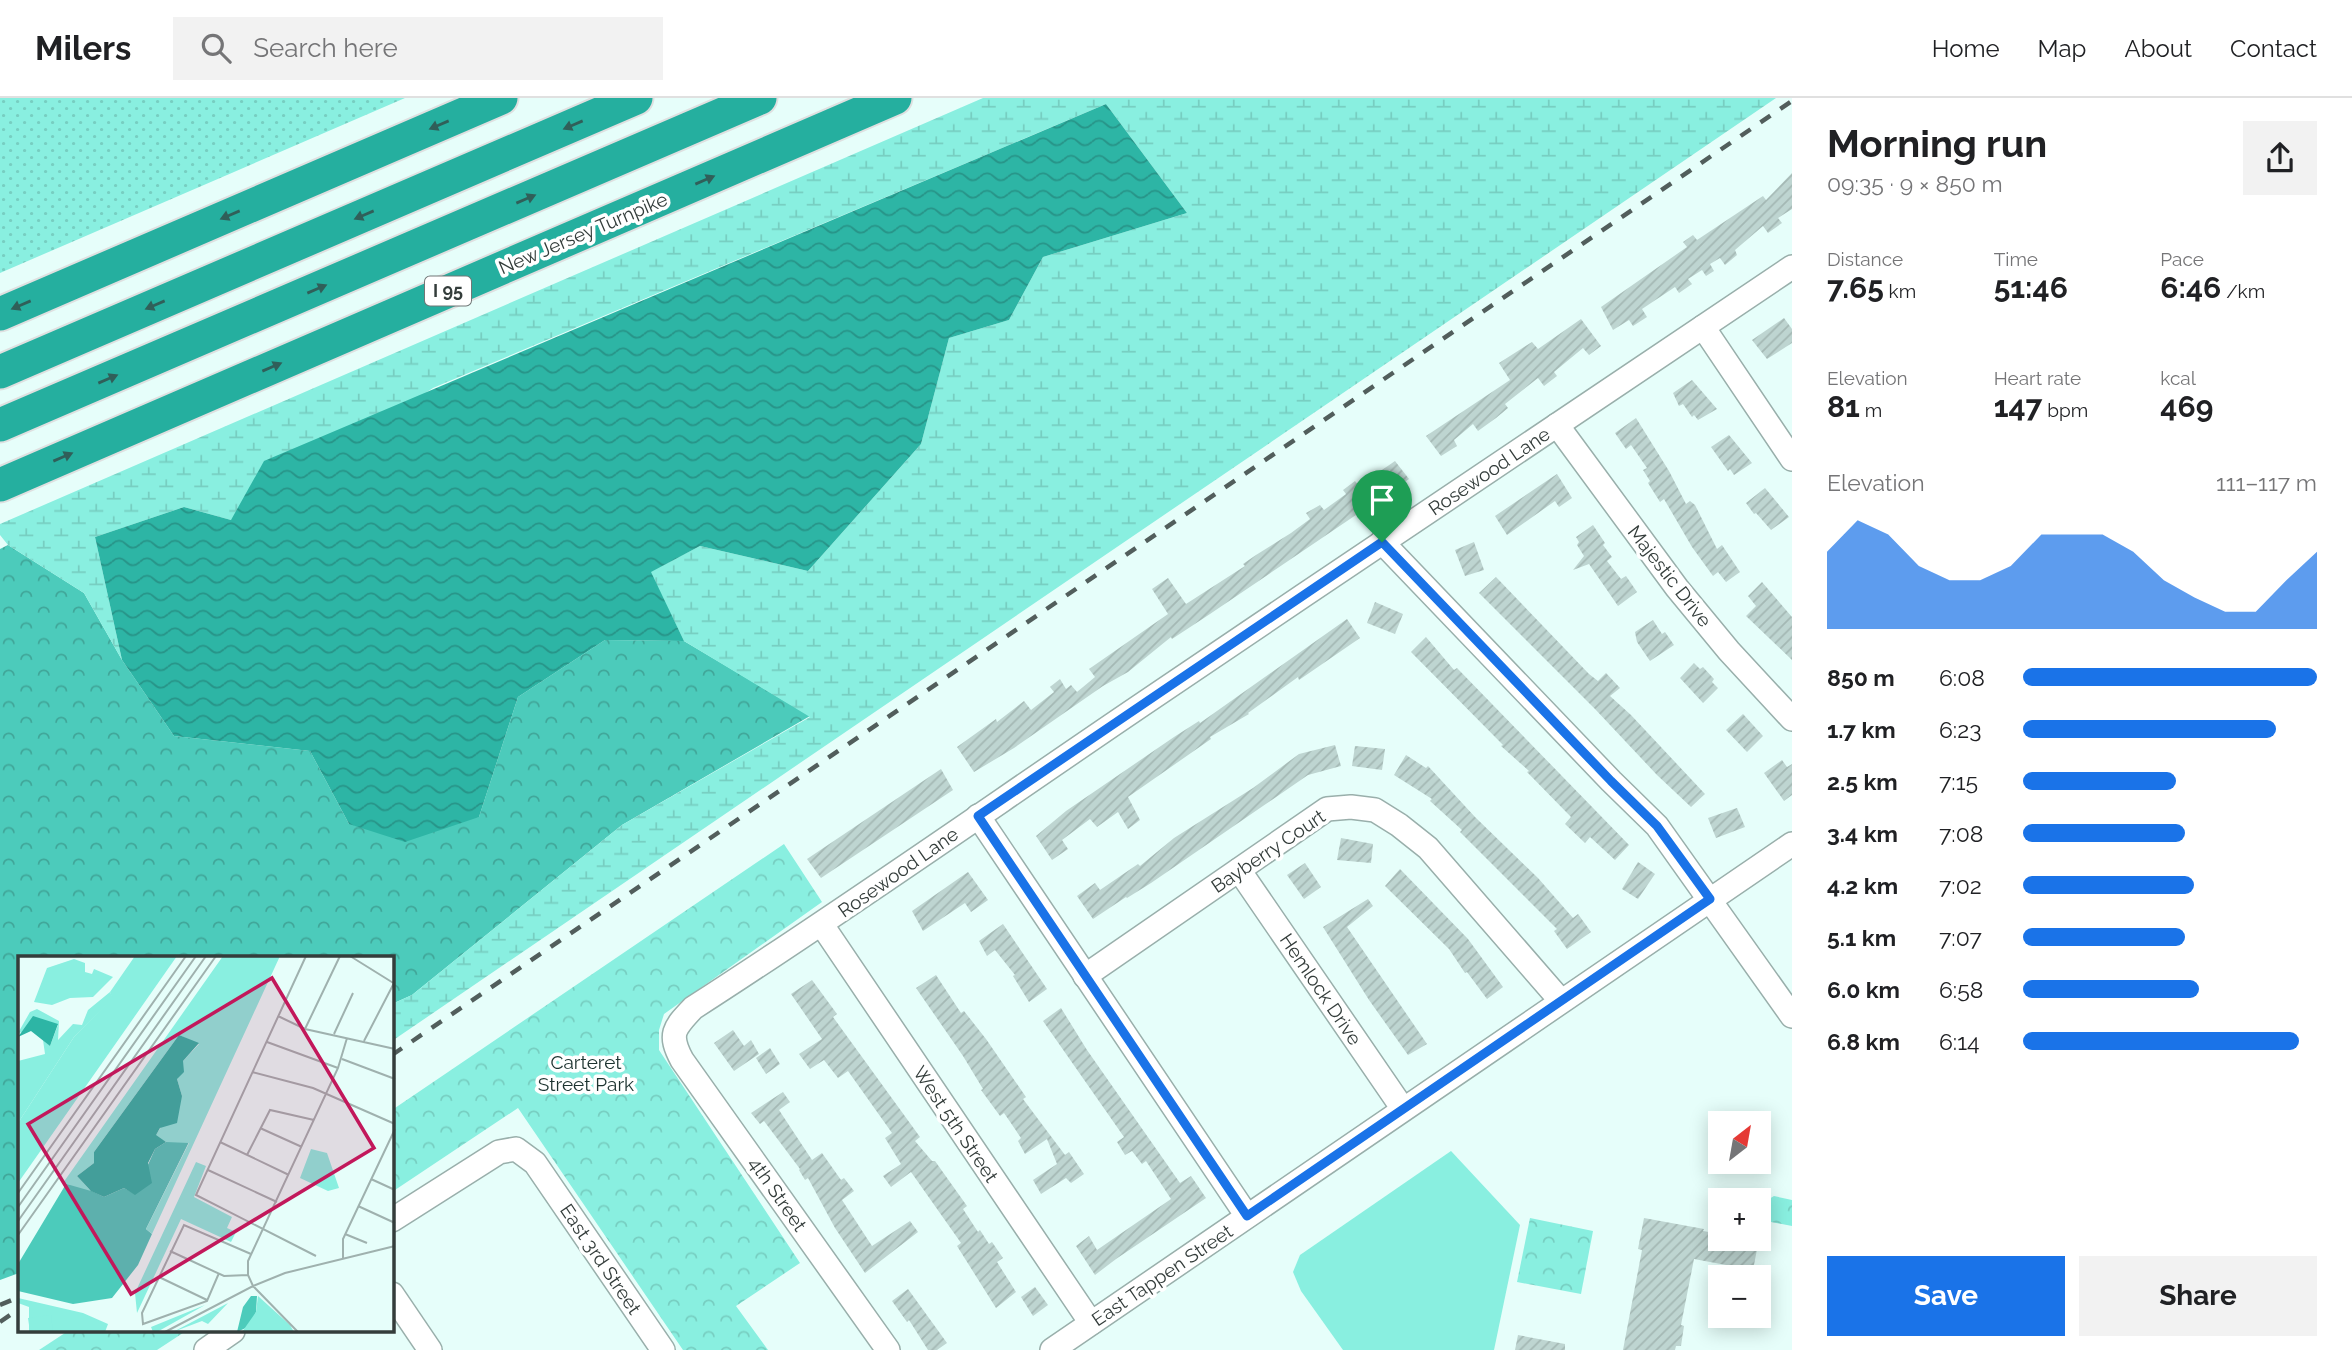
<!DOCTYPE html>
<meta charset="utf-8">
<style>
:root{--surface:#fff;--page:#f2f2f2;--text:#202124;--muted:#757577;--line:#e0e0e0;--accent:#1a73e8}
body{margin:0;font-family:Raleway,sans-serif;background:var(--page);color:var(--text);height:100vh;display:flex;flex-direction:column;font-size:26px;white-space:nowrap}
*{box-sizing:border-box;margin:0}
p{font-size:23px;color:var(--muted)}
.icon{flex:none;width:38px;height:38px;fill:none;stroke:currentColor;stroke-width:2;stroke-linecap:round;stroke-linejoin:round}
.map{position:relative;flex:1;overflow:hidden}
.panel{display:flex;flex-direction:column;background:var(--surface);width:560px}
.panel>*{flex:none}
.needle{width:46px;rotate:31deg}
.fabs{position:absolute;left:1708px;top:1013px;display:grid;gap:14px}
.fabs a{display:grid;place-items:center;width:63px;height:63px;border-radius:0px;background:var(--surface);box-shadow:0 4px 18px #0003;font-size:35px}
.pin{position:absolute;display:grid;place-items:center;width:60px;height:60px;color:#fff;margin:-72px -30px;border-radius:50% 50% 50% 0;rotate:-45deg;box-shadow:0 0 7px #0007}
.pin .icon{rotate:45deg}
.round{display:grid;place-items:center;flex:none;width:74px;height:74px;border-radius:0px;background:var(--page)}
.headline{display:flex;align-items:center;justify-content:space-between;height:119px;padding:0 35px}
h1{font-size:38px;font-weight:700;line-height:52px}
.figures{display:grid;grid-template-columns:repeat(3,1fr);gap:10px;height:119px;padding:7px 35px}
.figures div{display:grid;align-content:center}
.figures b{font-size:30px;font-weight:700}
.figures small{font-size:19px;font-weight:400}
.figures p{font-size:19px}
.chart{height:196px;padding:14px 35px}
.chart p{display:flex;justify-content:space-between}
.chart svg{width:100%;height:126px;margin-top:7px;fill:var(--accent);opacity:.7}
.button{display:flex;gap:14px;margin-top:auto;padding:14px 35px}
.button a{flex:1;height:80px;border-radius:0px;background:var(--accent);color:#fff;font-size:28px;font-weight:700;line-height:80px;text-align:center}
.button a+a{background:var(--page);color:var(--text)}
ul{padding:0 35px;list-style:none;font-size:23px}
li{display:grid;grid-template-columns:112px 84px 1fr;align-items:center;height:52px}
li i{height:18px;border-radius:9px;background:var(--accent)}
header{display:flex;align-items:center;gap:42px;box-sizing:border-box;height:98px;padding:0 35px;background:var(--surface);border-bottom:2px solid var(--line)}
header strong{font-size:33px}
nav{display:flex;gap:38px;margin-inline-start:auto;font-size:24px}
.search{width:490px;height:63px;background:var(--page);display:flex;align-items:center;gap:18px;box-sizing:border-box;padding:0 24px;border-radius:0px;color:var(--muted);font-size:26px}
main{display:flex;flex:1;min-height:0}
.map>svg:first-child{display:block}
</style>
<header>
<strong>Milers</strong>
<div class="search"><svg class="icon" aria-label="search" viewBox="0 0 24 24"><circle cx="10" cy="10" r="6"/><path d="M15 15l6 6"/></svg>Search here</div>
<nav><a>Home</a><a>Map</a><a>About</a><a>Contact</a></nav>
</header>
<main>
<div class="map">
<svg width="1792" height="1252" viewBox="0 0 1792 1252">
<defs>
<pattern id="grass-dots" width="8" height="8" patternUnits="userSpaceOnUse" patternTransform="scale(1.75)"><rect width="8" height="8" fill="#89efe0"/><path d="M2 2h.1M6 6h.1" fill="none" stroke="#77cec1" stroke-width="1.8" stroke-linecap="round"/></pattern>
<pattern id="forest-crowns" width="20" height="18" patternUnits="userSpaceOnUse" patternTransform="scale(1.75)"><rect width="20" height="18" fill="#4ccbbb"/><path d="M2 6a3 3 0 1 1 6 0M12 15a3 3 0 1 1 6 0" fill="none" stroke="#40a699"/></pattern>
<pattern id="wetland-marsh" width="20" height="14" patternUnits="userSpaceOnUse" patternTransform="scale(1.75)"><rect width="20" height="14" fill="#89efe0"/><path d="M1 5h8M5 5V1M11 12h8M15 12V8" fill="none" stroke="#77cec1"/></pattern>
<pattern id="park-crowns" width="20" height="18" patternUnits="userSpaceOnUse" patternTransform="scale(1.75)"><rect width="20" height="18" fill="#89efe0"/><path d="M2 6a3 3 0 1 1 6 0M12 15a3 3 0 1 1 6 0" fill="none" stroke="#77cec1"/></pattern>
<pattern id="water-waves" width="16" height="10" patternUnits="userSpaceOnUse" patternTransform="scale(1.75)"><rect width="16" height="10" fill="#2db5a5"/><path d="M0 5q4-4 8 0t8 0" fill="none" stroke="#279488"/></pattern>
<pattern id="building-hatch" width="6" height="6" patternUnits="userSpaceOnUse" patternTransform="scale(1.75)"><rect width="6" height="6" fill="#bed5d1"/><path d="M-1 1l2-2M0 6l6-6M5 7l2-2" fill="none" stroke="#a4b8b4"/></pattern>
</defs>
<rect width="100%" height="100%" fill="#e6fefa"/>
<polygon fill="url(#grass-dots)" points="0,0 405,0 0,175"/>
<polygon fill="url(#forest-crowns)" points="8,447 84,495 122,562 174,638 310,653 349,726 479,719 518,599 605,542 684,543 810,618 622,727 412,897 392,906 392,860 19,860 19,1175 0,1182 0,451"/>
<polygon fill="url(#wetland-marsh)" points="983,0 1776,0 392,943 392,906 412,897 622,727 810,619 684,543 650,474 700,448 808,473 921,346 949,240 1009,222 1043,159 1187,115 1106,6 433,290 231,422 184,409 95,439 122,562 84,495 8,447 0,437 0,426"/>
<g fill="url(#park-crowns)">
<polygon points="784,746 822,804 664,916 659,932 659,952 800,1165 736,1208 768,1252 683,1252 518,1010 392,1094 392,1012"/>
<polygon points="1774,1098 1792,1102 1792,1128 1766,1123 1769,1101"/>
<polygon points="1530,1120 1593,1133 1581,1196 1517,1184"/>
<polygon points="68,1233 186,1233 157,1252 39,1252"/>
</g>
<polygon fill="#89efe0" points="1451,1053 1520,1127 1494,1252 1343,1252 1301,1193 1293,1174 1300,1157"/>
<polygon fill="url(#water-waves)" points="1106,6 1187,115 1043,159 1009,222 949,240 921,346 808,473 700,448 651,474 684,543 605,542 518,599 479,719 405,744 349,726 310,653 174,638 122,562 95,439 184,409 231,422 264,363"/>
<g fill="url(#building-hatch)">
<polygon points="1792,75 1792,111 1778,120 1782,125 1768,135 1763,128 1735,152 1737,157 1725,167 1720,160 1710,166 1714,173 1706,178 1702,172 1688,181 1692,186 1679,195 1675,189 1642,211 1647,219 1633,228 1629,222 1613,232 1601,209 1687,149 1683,144 1693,137 1697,142 1763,98 1766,102"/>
<polygon points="1784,220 1792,231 1792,245 1767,261 1752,242"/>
<polygon points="1581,221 1601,248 1589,257 1583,250 1554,274 1557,278 1544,288 1538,280 1505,306 1508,310 1496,320 1478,333 1473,326 1454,342 1457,348 1441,358 1426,338 1510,282 1499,265 1532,244 1538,251"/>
<polygon points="1692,282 1717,311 1698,322 1694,317 1692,319 1683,306 1679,308 1673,295"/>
<polygon points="1636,320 1669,373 1686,406 1690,403 1695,407 1717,451 1722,447 1740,474 1726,484 1718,474 1713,478 1692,449 1664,401 1660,404 1648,385 1650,383 1643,372 1647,370 1631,347 1626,351 1615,335"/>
<polygon points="1729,337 1752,365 1734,377 1730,371 1728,373 1711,349"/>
<polygon points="1395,363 1409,381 1210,516 1172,541 1171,539 1128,574 1103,588 1014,650 974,674 957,649 996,621 997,624 1024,603 1031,612 1054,594 1050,589 1060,581 1066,591 1071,587 1077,594 1095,579 1089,571 1168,516 1152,491 1168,480 1186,506 1245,468 1243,466 1256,457 1291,435 1310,421 1306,415 1320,407 1324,412 1346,396 1343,392 1355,383 1359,388"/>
<polygon points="1557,376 1572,400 1559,409 1555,403 1507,437 1495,418"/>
<polygon points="1765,390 1789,419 1771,432 1756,415 1754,416 1746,405"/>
<polygon points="1593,427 1605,445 1603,447 1612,459 1607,463 1621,481 1626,478 1637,494 1618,508 1589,466 1573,472 1584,458 1577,447 1579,444 1576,439"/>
<polygon points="1474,444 1484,472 1465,478 1455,452"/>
<polygon points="1496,479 1589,576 1598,583 1606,575 1620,590 1610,598 1631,617 1705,696 1691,709 1657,677 1595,611 1479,495"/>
<polygon points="1762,484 1792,519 1792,562 1746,518 1756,508 1748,498"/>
<polygon points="1375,504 1403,516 1395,536 1367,525"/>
<polygon points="1347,521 1360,540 1299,582 1298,579 1248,615 1249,616 1210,639 1211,641 1128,699 1140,722 1128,731 1118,714 1097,729 1090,721 1062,742 1068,751 1052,762 1036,738 1066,713 1174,639 1199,623 1200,625"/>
<polygon points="1653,522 1662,536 1665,534 1674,547 1650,563 1637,544 1635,534"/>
<polygon points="1426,539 1454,572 1457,570 1629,747 1615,762 1590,739 1585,745 1565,726 1571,719 1527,674 1529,673 1501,648 1503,647 1411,554"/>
<polygon points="1694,565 1700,571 1703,569 1714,581 1712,584 1718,590 1703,605 1680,580"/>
<polygon points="1743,616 1763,638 1747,654 1726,632"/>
<polygon points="1335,647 1341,668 1308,677 1151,785 1127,800 1126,799 1093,821 1077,798 1095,785 1100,792 1138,766 1140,768 1174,740 1253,690 1299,656"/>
<polygon points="1355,648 1385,651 1382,672 1352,668"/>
<polygon points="1406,657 1426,670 1428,668 1475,719 1538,780 1573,820 1578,816 1591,834 1567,851 1554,833 1557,831 1460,734 1462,732 1430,703 1432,701 1394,677"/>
<polygon points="1782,662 1787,669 1792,666 1792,697 1784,703 1764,675"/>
<polygon points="941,671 953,692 821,780 807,761"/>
<polygon points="1737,710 1745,729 1716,740 1708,720"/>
<polygon points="1341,740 1373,746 1371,765 1337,762"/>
<polygon points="1638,764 1655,776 1638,801 1622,791"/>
<polygon points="1305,765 1321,789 1304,801 1287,777"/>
<polygon points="1400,771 1468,841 1503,889 1487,901 1467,874 1465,875 1449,851 1385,788"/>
<polygon points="968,774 988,802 971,814 965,805 923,833 912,813"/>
<polygon points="1368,801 1373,808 1347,829 1427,946 1408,957 1369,902 1323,829"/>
<polygon points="1003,826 1047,891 1029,904 1013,878 1015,877 995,852 987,858 979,843"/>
<polygon points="936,877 961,915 964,913 986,941 1026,999 1023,1001 1065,1057 1069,1054 1084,1076 1071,1085 1066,1080 1041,1096 1033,1082 1057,1066 1047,1041 1025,1056 1018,1043 1021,1040 1004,1015 1000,1018 981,992 983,991 963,958 916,890"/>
<polygon points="812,882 837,916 833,919 920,1039 915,1043 932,1063 935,1063 967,1108 963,1111 978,1134 980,1132 989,1146 992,1144 1003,1160 997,1164 1016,1194 996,1210 957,1148 961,1145 911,1074 891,1089 883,1078 901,1066 885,1040 892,1035 848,973 838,980 824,962 810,971 799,956 822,941 791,896"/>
<polygon points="1061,910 1087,952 1180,1085 1191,1078 1206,1100 1116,1161 1095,1177 1076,1148 1089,1138 1097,1152 1171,1101 1146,1063 1142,1066 1132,1053 1125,1057 1117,1044 1124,1039 1043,923"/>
<polygon points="733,932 744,948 751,942 759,956 734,973 714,945"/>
<polygon points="770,950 780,966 766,976 756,960"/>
<polygon points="783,994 790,1004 779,1012 812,1062 822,1055 841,1082 844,1080 854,1093 842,1102 872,1148 910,1123 918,1134 865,1175 835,1130 808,1080 805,1082 799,1072 800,1071 764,1023 760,1026 751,1015"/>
<polygon points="1644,1120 1704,1131 1703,1133 1720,1136 1720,1141 1759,1141 1753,1172 1694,1161 1681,1227 1684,1228 1681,1248 1676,1248 1675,1252 1623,1252 1642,1152 1638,1151"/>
<polygon points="1035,1189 1048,1207 1033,1218 1021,1199"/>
<polygon points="908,1191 947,1245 937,1252 928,1252 909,1222 907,1224 892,1203"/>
<polygon points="1518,1237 1565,1246 1565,1252 1515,1252"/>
</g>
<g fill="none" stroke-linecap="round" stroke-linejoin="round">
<defs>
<g id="minor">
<polyline points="1703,229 1792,361"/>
<polyline points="1557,327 1677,490 1729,553 1792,621"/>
<polyline points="1382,444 1611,683 1657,728 1792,918"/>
<polyline points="978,718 1247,1118"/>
<polyline points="1239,772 1403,1011"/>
<polyline points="822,827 1091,1225"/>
<polyline points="1085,878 1327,711 1351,709 1375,712 1399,727 1428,750 1561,903"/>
<polyline points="392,1122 499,1054 516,1051 535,1065 663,1252"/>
<polyline points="392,1196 430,1252"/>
<polyline points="206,1252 233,1233"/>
<path d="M888,1252l-206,-290c-14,-26 -8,-32 11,-52 151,-97 298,-201 447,-302 217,-147 435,-293 652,-439"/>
<polyline points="1052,1252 1792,746"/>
</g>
<g id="highway">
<polyline points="0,216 501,0"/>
<polyline points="0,274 636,0"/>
<polyline points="0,327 760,0"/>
<polyline points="0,387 895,0"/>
</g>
</defs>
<use href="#minor" stroke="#99afab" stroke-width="26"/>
<use href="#highway" stroke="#dfe0e0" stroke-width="37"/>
<use href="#minor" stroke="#fff" stroke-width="23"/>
<use href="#highway" stroke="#25af9f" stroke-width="33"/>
<g stroke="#525e5c" stroke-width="4.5" stroke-dasharray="12 12" stroke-linecap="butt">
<polyline points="392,957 1792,3"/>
<polyline points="0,1207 19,1199"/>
<polyline points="0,1224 19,1211"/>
</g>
</g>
<defs><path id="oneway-solid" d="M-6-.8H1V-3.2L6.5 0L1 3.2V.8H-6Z" transform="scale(1.75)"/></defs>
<g fill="#305f59">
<use href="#oneway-solid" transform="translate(439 27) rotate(157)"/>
<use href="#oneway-solid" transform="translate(573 27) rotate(157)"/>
<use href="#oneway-solid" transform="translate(705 82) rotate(-23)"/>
<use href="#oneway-solid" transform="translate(526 101) rotate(-23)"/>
<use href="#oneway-solid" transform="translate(230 117) rotate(157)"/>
<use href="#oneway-solid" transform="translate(364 117) rotate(157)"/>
<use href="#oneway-solid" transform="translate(317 191) rotate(-23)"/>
<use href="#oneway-solid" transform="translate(21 207) rotate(157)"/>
<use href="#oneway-solid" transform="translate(155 207) rotate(157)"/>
<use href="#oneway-solid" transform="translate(272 269) rotate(-23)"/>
<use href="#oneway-solid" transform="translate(108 281) rotate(-23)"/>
<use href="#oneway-solid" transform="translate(63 359) rotate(-23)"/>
</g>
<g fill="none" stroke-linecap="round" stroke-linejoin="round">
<defs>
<polygon id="route" points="1382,444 1611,683 1657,728 1710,801 1247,1118 978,718"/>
</defs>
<use href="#route" stroke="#fff" stroke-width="14"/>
<use href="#route" stroke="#1a73e8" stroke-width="9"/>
</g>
<g text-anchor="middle" stroke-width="7" stroke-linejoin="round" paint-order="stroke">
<rect fill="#fff" stroke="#717776" stroke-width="2" x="425" y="178.5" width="46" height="29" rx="5"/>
<g font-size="18" font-weight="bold" fill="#343d3b">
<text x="448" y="199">I 95</text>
</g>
<g font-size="19" fill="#343d3b" stroke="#fff">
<text transform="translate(583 135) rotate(-23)" y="7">New Jersey Turnpike</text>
<text transform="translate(1489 373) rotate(-34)" y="7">Rosewood Lane</text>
<text transform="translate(1670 478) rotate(52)" y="7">Majestic Drive</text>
<text transform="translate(1268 753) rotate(-34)" y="7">Bayberry Court</text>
<text transform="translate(898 774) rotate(-35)" y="7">Rosewood Lane</text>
<text transform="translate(1321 891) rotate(56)" y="7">Hemlock Drive</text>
<text transform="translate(956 1026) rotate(56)" y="7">West 5th Street</text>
<text transform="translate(778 1096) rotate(55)" y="7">4th Street</text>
<text transform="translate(601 1161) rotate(56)" y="7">East 3rd Street</text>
<text transform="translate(1162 1177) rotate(-34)" y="7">East Tappen Street</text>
</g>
<g font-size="19" fill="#1d3330" stroke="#fff">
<text x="586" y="971">Carteret<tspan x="586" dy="22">Street Park</tspan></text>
</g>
</g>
<g transform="translate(18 858)">
<rect width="376" height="376" fill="#e6fefa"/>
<path d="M117,0h42l-159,227v-60l56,-86 38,-39 -2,-6zM56,3l11,4v9l7,2 2,-5 19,8 -20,20 -23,1 -18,7 -18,-3 13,-34zM210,347l-20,21 -6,-3 -29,11zM187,349l-48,27h-4l-2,-5z" fill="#89efe0"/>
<path d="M148,186h23l-43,87 6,5 -14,31 -26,33 -39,6 -55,-13v-27l48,-80 14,1 24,12 20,-9 11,6 20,-45zM233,340h6l-1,16 -6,14 -13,6 6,-25z" fill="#4ccbbb"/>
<path d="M205,0h57l-128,278 -6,-5 43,-86 -23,-1 -11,-6 27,-40 -5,-17 6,-18 16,-17 -20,-9 -85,117v11l-17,13 14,15 -28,-8zM92,36l3,6 -39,39 -56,86v-62l27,-7 -2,-14 7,6 8,-21 -40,8 12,-21 7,-3 22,12 -1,19 15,-16 9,1 6,-15zM240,340l32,29 4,7h-52l14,-20z" fill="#89efe0"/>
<path d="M178,206l10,4 -12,31 38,20 -5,11 9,4 -5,10 -50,-23 -44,94 -2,-20zM0,342l65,15 25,11 -3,8h-76v-25l-11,-4z" fill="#89efe0"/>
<path d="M293,193l16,4 12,35 -11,3 -28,-13zM33,359l2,17h-23l-2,-14z" fill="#89efe0"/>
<path d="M15,60l25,8 -8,22 -19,-15 -13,6zM161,79l20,8 -16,18 1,11 -7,7 5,17 -5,27 -17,5 -4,7 10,7 -11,7 -7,14 4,20 -17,12 -11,-7 -20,9 -13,-6 -14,-15 17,-13v-11z" fill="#2db5a5"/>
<path fill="none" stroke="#9fb1ae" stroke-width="2" d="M288,0l-110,239 120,61M332,0l45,28M260,60l27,13 90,20M287,73l35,-73M316,78l19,-41M329,82l-9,30 -90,193v14l5,11 32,-13 110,-27M346,85l30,-58M249,86l71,26M324,103l53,20M234,116l61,16 82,36M242,172l42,19M202,186l69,33M229,199l23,-45 44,10M190,214l69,32M353,223l24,11M0,237l168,-237M340,250l37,17M0,251l178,-251M0,265l188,-265M327,278l22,9M0,279l198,-279M152,295l54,25 24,-1M325,303v-20l52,-110M201,317l-12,28 -64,23 -1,-11 42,-88 67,29M141,321l48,23M147,376l88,-46 45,46"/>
<path fill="#c2185b" fill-opacity="0.15" stroke="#c2185b" stroke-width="3.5" d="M254,22l102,170 -243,146 -103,-170z"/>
<rect width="376" height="376" fill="none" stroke="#343d3b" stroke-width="3.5"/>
</g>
</svg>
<div class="fabs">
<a><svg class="needle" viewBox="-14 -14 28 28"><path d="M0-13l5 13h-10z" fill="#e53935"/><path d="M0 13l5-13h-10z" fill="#757577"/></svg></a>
<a>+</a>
<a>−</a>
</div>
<div class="pin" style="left:1382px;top:444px;background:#1e9e55"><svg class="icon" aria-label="arrive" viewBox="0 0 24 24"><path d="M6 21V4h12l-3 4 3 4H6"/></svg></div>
</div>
<section class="panel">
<div class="headline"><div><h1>Morning run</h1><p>09:35 · 9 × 850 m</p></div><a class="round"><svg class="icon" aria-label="share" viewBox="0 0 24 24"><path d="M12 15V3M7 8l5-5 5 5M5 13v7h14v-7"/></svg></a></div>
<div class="figures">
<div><p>Distance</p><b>7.65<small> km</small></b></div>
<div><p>Time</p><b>51:46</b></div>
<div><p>Pace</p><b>6:46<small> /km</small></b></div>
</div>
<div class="figures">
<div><p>Elevation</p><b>81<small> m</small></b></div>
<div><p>Heart rate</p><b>147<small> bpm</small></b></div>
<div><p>kcal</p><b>469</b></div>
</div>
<div class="chart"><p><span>Elevation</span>111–117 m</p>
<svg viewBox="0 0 160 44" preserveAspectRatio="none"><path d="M0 44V17L10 6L20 11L30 22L40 27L50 27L60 22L70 11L80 11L90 11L100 17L110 27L120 33L130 38L140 38L150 27L160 17V44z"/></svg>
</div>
<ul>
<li><b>850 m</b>6:08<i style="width:100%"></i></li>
<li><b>1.7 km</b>6:23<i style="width:86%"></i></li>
<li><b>2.5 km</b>7:15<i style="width:52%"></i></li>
<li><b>3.4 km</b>7:08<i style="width:55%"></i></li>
<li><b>4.2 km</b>7:02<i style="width:58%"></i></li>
<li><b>5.1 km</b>7:07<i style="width:55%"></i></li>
<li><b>6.0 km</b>6:58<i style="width:60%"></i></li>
<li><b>6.8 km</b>6:14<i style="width:94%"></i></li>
</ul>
<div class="button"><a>Save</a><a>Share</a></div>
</section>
</main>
